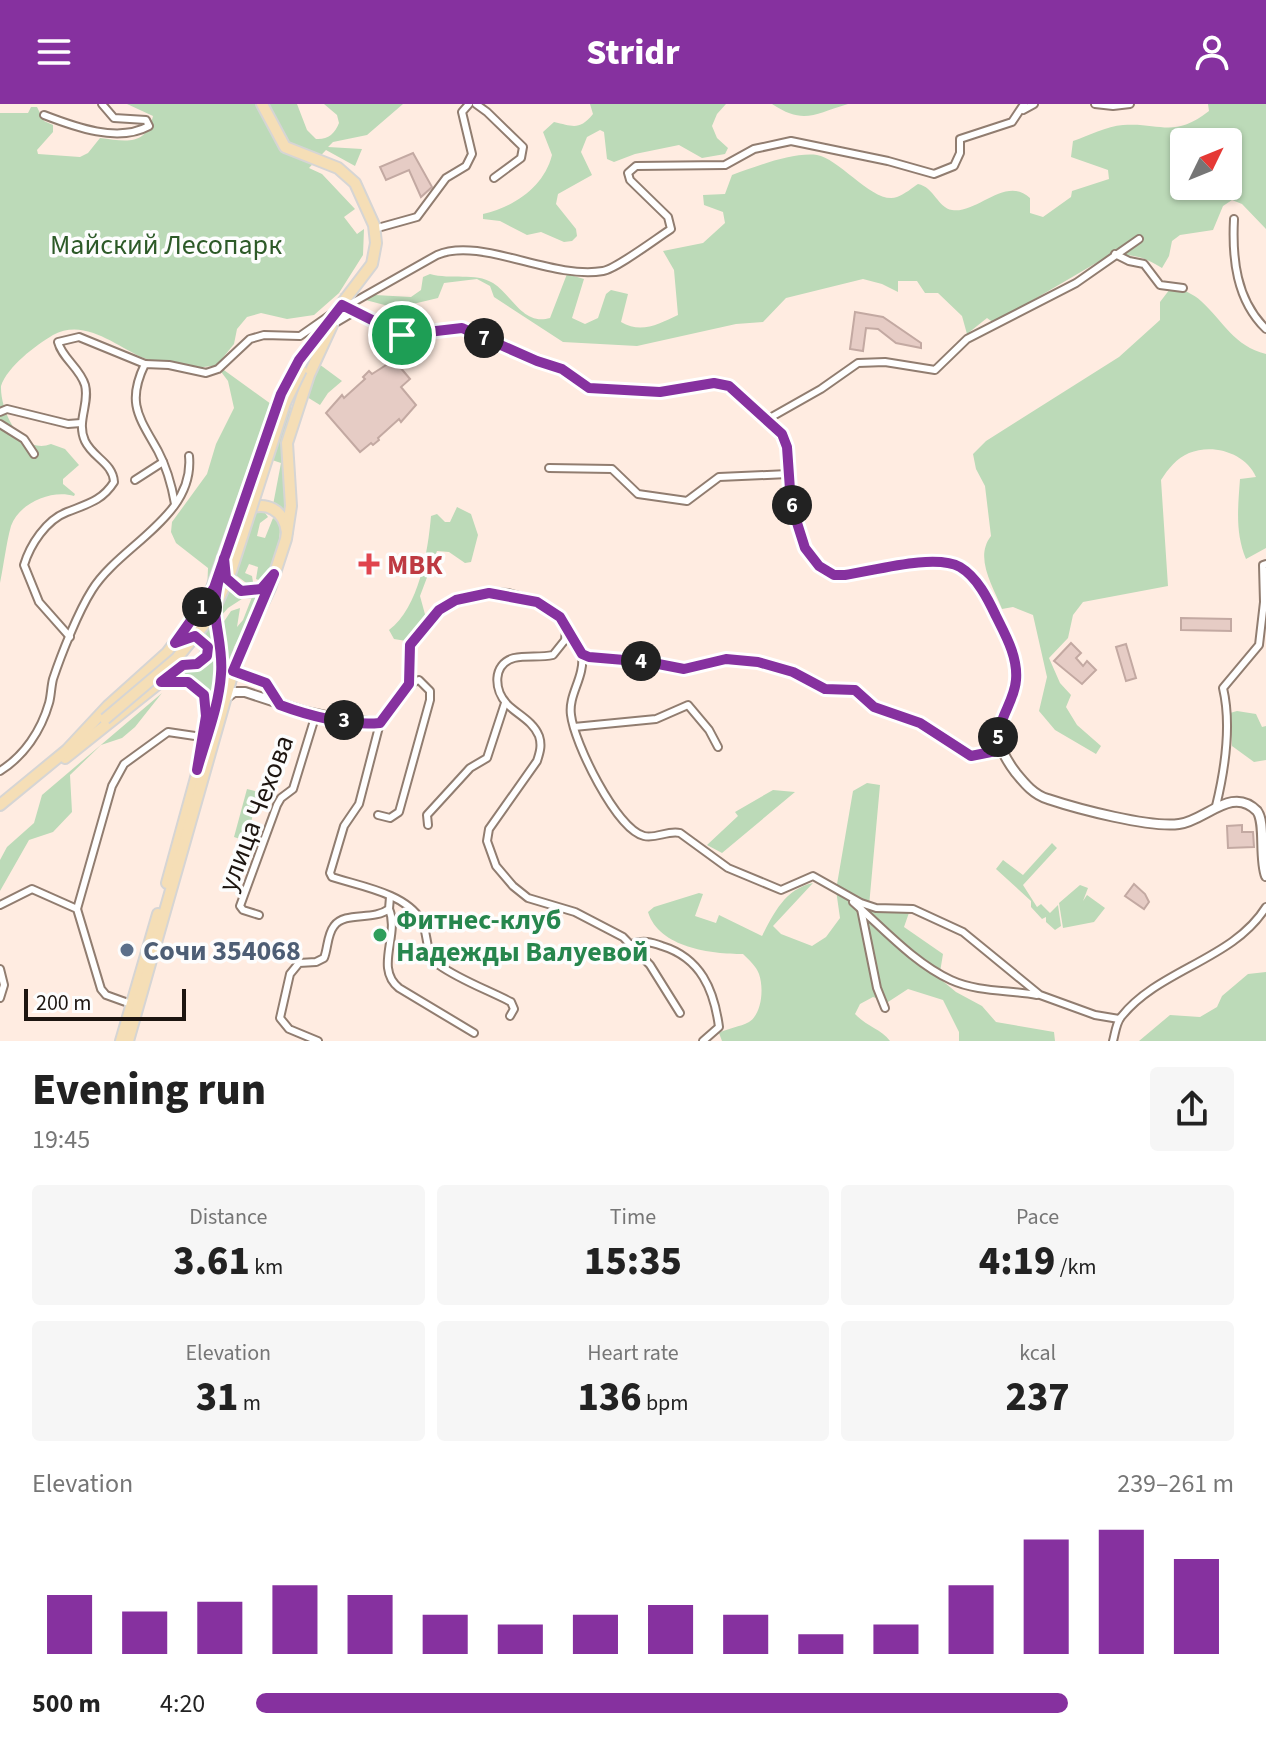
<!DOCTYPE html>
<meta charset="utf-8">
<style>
:root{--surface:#fff;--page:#f6f6f6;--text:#222;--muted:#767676;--accent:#86319f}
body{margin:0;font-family:"Source Sans 3",sans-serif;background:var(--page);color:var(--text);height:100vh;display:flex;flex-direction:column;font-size:30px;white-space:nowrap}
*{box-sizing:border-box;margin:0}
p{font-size:26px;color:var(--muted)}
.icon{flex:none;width:44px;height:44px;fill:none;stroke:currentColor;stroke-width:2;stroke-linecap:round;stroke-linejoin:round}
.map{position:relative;height:937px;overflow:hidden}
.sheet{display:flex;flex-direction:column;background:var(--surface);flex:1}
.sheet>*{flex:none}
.needle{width:52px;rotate:47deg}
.buttons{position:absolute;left:1170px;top:24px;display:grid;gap:16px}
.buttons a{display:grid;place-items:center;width:72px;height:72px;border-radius:8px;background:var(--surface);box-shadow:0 2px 6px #0004;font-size:40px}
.scale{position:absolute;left:24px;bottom:20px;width:162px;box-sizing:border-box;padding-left:8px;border:4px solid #1d1510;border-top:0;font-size:22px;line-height:28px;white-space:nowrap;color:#1d1510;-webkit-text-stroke:6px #fdfdfd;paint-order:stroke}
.pin{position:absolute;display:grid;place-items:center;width:68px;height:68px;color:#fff;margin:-34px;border:4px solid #fff;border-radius:50%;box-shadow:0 2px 8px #0007}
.km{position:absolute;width:40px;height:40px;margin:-20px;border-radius:50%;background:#222;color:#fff;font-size:22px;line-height:40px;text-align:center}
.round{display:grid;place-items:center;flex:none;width:84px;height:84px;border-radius:8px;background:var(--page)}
.overview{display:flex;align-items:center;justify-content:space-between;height:136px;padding:0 32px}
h1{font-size:44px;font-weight:800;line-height:60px}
.stats{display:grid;grid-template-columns:repeat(3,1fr);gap:12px;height:136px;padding:8px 32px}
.stats div{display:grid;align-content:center;border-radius:8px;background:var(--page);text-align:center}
.stats b{font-size:40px;font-weight:800}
.stats small{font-size:22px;font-weight:400}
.stats p{font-size:22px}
.chart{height:224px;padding:16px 32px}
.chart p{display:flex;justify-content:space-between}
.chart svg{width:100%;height:144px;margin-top:8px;stroke:var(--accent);stroke-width:6}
ul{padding:0 32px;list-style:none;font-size:26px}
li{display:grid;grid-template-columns:128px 96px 1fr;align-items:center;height:60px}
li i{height:20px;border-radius:10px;background:var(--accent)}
header{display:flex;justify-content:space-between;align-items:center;height:104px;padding:0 32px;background:var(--accent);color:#fff;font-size:36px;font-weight:800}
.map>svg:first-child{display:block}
</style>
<header><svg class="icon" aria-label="menu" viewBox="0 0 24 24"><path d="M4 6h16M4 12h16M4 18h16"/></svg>Stridr<svg class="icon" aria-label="person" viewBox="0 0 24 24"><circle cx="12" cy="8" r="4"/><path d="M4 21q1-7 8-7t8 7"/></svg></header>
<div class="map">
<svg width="1266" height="937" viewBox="0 0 1266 937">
<rect width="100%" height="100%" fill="#ffece1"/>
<g fill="#bcdab8" fill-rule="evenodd">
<path d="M127,0h170l10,26 9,9c11,1 19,-5 23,-16l-2,-8 -13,-11h79l-36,31 -34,7 -5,5 34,2 -7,17 -29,-16 -17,18 13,6 33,35 -11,8 13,17 7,-5 -1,26 -24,38 72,4 10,-7 2,-13 7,-3c21,6 45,-2 63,9 19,12 30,43 57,35l17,-44 17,5 -12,39 13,6 13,-6 8,-24 5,-4 17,4 -7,28c20,12 38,2 57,-7l-4,-45 -11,-19 40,-8 22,-20 -2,-11 -19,-7 -1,-10 22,-1 7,-19c23,-8 60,-23 85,-20 22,3 58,51 80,42 8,-3 15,-9 21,-13 16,3 20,24 34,26 25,4 54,-35 78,-12v15l13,4 28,-20 1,-6 37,-12 -1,-9 -37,-13 2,-16c15,-5 34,-15 50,-16 37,-3 50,14 86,-14l-1,-7h58v125l-24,-25 -10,-4 -9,6 -10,24 -33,5 -8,6 -3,15 -7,12c-18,-12 -33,-15 -54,-12l-114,67 -7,-5 -20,16 -5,-18 -24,-23h-13l-8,-12h-19v11l-16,-8 -19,-5 -77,19 -23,24 -27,2 -99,22 -74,-4 -69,-45 -4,-11 -13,-7 -33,4 -6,15 -42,10 -57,-15 -25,22 -27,4 -26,-6 -14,4 -10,12 -3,15 -17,21 54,39 -64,189 1,-25 -32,-25 -5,-11 1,-10 35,-48 9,-30 18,-36 -6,-27 -12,-16c-15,5 -56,0 -72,-7 -27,-11 -59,-41 -91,-23 -18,11 -45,31 -52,51 -1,24 20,70 50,58l14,5 14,16 -16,14v5l12,10 -1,2c-22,-7 -55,7 -63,30 -5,18 -7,38 -11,57v-470h28l3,-6h6l7,14 9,4v7l-16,18 1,4 42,3 8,-4 12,-15c25,3 46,9 53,-22zM1184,38h44v44h-44z"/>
<path d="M590,0h136l-9,10 -5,12 5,12 11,10 -3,6 -23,4 -23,-13 -44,9 -21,8 -7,-3 -3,-27 -4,-2 -13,7 -6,15 11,23 -34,19 -2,10 20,25 1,7 -5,5 -8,1 -23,-10 -14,3 -27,-14 -17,-2v-5c31,-7 61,-27 69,-59l-9,-23 11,-10c19,4 25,9 39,-8z"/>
<path d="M772,0h76c-34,10 -44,21 -76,0z"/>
<path d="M1173,181c9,5 21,9 28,16 23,21 33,45 65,53v194l-20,11c-11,-27 -8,-51 -6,-80l16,-2c-10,-24 -43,-34 -67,-24 -12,5 -21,16 -28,27l7,106 -85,16 -10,13 -5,23 -19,20 11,25 11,12 -5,12 11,18 24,21 -5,8 -41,-24 -16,-19 8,-34 -14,-62 -20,-8 -11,2c-9,-23 -28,-51 -11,-73l-6,-50 -9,-17 -3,-15 13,-13 133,-84 41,-37v-18z"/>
<polygon points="319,260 342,277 328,289 320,301 307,293"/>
<polygon points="295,285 283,341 286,414 273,401 281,359 272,356"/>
<path d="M457,403l14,7 7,21 -7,27 -6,1 -16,-11 -12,-1 -17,45 6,22 -20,23 -12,-2 -5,-9c30,-22 39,-79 42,-114l6,-2 8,8h5z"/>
<path d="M263,406l5,7 -8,6 -3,13 8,2 8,-20 6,4c4,17 -7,47 -18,59l-5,-2 2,-12 -9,-3 -4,9 7,3 1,6 -4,3 -16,-12 19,-61z"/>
<polygon points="228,478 248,491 228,504 221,512 223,519 231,507 240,504 237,523 243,516 254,488 266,483 234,543 222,596 219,600 217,505"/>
<path d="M214,490v95l-14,55 8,-32 -10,-29 -20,-8c13,-10 49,-3 31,-36l-20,-7z"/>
<polygon points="162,589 135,623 122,634 101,641 70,671 72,708 53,728 29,736 0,787 0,756 7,743 34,719 42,691"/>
<polygon points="1237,607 1256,610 1262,623 1266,622 1266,656 1254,658 1232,642 1230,609"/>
<path d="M867,679l13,2 -11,121 42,1 -7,20 39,27 -4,24 17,14 26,14 14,16 58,10 1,9h-96v-9l-16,-32 -35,-11 -20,13 -15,-5 -13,7 -5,10c11,12 26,15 35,27h-168l-3,-8c9,-5 21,-6 30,-11 13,-8 15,-34 10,-48 -3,-8 -10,-14 -16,-20 -31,0 -84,-6 -95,-42l6,-5 45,-14 4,1 -8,22 21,7 3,-8 43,21c12,-23 23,-47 51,-53l-40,43 8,8 31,12 14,-9 14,-19 -4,-28 17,-99z"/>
<polygon points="247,685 259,688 246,737 234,733"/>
<polygon points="773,686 795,688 722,749 707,741 738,712 735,708"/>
<polygon points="1052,739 1057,744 1023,781 1037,803 1041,800 1050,809 1058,801 1061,822 1055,826 1046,818 1046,813 1042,815 1031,803 1031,797 996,765 1003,756 1023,771"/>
<polygon points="1080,781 1088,784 1083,797 1087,791 1105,804 1094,818 1063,824 1059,799"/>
<polygon points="1266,868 1266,937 1139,937 1170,911 1200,913 1217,903 1222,892 1248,870"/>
</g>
<g fill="#e6ccc5" stroke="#c3a9a2" stroke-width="2">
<polygon points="413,49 432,83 421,93 409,66 386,76 380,63"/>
<polygon points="855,208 883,213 921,239 921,244 896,239 878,225 866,224 863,247 850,245"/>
<polygon points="394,256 410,275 401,283 416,301 401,318 399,315 378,334 379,336 373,341 371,339 360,348 326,309 342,291 344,294 365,275 363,273 369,267 372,270"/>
<polygon points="1181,514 1231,515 1231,527 1181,526"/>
<polygon points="1071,539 1081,549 1076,554 1083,562 1087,557 1096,566 1082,580 1054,557"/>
<polygon points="1126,540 1136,574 1126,577 1116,543"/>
<polygon points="1242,721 1242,728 1253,728 1254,743 1228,744 1227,722"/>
<polygon points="1134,780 1145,790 1149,798 1144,805 1125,792"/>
</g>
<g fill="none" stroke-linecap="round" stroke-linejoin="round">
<defs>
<g id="minor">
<polyline points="476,0 487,8 523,43 521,54 494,74"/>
<polyline points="1095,0 1113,2 1130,0"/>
<polyline points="1023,6 1034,0"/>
<path d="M44,11c31,12 74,28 105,11l-3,-6 -32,-2 -12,-14"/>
<path d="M1234,115c-2,39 2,81 32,110"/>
<polyline points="374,125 417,113 446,74 466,62 472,50 462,8 469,0"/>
<polyline points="1115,150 1129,157 1144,160 1160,181 1183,184"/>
<path d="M345,203l92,-52c43,-19 114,25 166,16 13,-2 54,-33 68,-42l-3,-12 -38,-37 -2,-7 8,-7 89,-1 29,-16 37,-8 97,20 46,13 20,-8 6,-13v-14l52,-17 12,-18"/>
<polyline points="332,221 354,208"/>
<polyline points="0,308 7,305 68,320 81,319"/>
<polyline points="768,315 821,285 858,259 885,258 935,266 967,235 1076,179 1139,135"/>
<polyline points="0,320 24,335 34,350"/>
<polyline points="549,364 612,365 638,390 687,397 719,373 788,370"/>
<polyline points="135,376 163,358"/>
<path d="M175,400c-3,-17 -9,-38 -17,-53 -19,-34 -32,-48 -13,-87l24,1 37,8 12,-4 32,-30 14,-4 36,1 30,-21"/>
<path d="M566,526l-1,10 -12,15c-13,3 -26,0 -39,3 -22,6 -20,32 -7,46 11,11 26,17 32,32 3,9 1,16 -2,25l-48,68 -2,12 9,25 17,20 15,12 47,14 48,25 27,28 30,48"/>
<path d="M70,533l-31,-35 -15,-37c6,-20 22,-45 43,-53 20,-8 35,-11 47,-30 -1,-19 -21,-24 -29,-41 -9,-20 5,-37 0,-56 -5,-17 -23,-27 -27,-43l21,-5 66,27"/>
<path d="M582,550c3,24 -14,40 -11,61 3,27 45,114 73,121 12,3 24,-6 36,-3l48,35 53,22 32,-14 48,27 15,5 37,1 50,23 77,63 55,20 24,4"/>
<path d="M380,619l-21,81 -15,22 -14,47 2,4c27,9 73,16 89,43 8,13 3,35 18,45 21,15 49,25 72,37l3,7 -4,7"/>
<polyline points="574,623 656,615 688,601 709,626 718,643"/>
<path d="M0,667c24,-15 41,-40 49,-68 2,-7 2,-16 4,-24 8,-24 25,-67 39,-89 28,-45 103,-73 97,-134"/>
<path d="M1216,702c9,-37 16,-80 7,-118l36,-43 5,-43 -1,-37 3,-1"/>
<polyline points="378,711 390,714 399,708 430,596 430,587 419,576 409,580"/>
<polyline points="428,721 427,711 470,664 487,654 505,599"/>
<path d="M853,798c30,26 61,61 98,78 26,12 58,10 86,15"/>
<polyline points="0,801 32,785 77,805 101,885 106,891 131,900"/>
<polyline points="77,805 112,682 124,660 168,628 195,632"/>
<path d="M389,805c11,26 -15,59 10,79l75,45"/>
<polyline points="861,805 877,884 885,904"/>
<polyline points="259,811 243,806 240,802 277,701 281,694 293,685 316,610"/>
<path d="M632,840c11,-4 19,-2 30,2 39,12 52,44 57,81l-16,14"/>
<polyline points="0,865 4,881 0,894"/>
<path d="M318,937l-29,-12 -9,-11 10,-44 9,-11 17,-1 8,-4c4,-10 3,-23 10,-32 11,-15 39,-5 55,-17l1,-12"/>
<path d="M1113,937c2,-7 3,-18 8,-24 38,-48 112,-57 145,-110"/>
</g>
<g id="tertiary">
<path d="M342,201l60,30 60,-7 75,33 25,8 27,19 71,4 54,-9 15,3 53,48 5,13 4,57 14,44 14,18 15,9h11c29,-4 74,-18 102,-13 32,6 67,79 69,109 4,46 -40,50 0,102 9,11 18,22 32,26 30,10 102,29 131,25 26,-3 53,-39 78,-13 9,12 2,47 9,65"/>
<polyline points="233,567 266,579 277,597"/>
<polyline points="226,594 234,588 245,588 306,608 345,616 380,619 409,580 410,541 439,506 456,496 489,489 508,490 537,498 560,513 582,550 589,553 648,558 684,565 726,555 758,558 793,568 825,585 855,586 874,603 920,619 971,652 1001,646"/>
</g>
<g id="primary">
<path d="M246,406c20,-10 38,0 41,22"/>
<path d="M225,471c10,19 31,22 45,6"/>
<path d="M163,578c33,-3 49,8 41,43"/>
<polyline points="65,654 179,563 203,557 208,543 200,534 188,533"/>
<polyline points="0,701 67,646 108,602 167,549 208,495 281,290 299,256 372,160 376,139 374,121 355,79 338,64 285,43 262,0"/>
<polyline points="167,779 219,590 221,544 215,503"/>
<polyline points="121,937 158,810"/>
<polyline points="128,937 237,554 270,484 286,435 291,402 287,339 309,271 332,221"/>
</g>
</defs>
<use href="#minor" stroke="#917d70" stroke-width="10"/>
<use href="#tertiary" stroke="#917d70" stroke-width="12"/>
<use href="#primary" stroke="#d6d5d4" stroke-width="14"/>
<use href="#minor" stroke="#fff" stroke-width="6"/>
<use href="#tertiary" stroke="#fff" stroke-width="8"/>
<use href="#primary" stroke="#f5deb6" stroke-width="10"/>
<defs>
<polyline id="primary-bridge" points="105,615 177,554 211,512 230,470 285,299 301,266"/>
</defs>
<use href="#primary-bridge" stroke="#d6d5d4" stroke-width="14" stroke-linecap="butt"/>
<use href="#primary-bridge" stroke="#f5deb6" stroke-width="10"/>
</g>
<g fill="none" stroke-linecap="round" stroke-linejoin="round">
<defs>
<path id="route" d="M402,231l-60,-30 -43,55 -18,34 -67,194 -39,55 20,-7 13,11 -1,9 -10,8 -14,1 -22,17h27l16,13 2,21 -9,54c9,-32 22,-64 24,-96 2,-21 -4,-41 -6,-62 -1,-16 5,-39 9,-54l2,20 15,13 20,-2 13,-15 -41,97 33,12 14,22c29,11 69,21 100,18l29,-39 1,-39 29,-35 17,-10 33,-7 48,9 23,15 22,37 7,3 59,5 36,7 42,-10 32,3 35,10 32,17 30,1 19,17 46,16 51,33 30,-6c-9,-27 13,-44 15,-70 2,-23 -10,-44 -20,-64 -8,-17 -19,-39 -36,-49 -25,-14 -87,4 -115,8h-11l-15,-9 -14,-18 -14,-44 -4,-57 -5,-13 -53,-48 -15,-3 -54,9 -71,-4 -27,-19 -25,-8 -75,-33 -60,7"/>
</defs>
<use href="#route" stroke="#fff" stroke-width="16"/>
<use href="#route" stroke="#86319f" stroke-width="10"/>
</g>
<path fill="#e0444e" stroke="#fdfdfd" stroke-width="3" d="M365 448h8v8h8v8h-8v8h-8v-8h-8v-8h8z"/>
<circle fill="#2e9e5b" stroke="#fdfdfd" stroke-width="3" cx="380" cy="831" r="8"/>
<circle fill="#5c6f8a" stroke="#fdfdfd" stroke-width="3" cx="127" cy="846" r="8"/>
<g text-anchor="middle" stroke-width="7" stroke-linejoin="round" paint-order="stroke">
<g font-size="28" fill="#2d5a28" stroke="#fdfdfd">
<text x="166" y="150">Майский Лесопарк</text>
</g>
<g font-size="28" font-weight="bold" fill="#be3a42" stroke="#fdfdfd" text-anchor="start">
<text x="387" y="470">МВК</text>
</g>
<g font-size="28" fill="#1d1510" stroke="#fdfdfd">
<text transform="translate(255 709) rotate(-69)" y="10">улица Чехова</text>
</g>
<g font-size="28" font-weight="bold" fill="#27864d" stroke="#fdfdfd" text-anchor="start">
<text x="396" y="825">Фитнес-клуб<tspan x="396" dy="32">Надежды Валуевой</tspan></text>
</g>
<g font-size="28" font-weight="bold" fill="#4e5e75" stroke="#fdfdfd" text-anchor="start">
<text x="143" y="856">Сочи 354068</text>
</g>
</g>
</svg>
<div class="buttons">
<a><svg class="needle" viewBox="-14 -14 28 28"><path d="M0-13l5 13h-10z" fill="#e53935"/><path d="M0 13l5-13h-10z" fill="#767676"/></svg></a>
</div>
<div class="scale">200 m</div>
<div class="pin" style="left:402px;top:231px;background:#1e9e55"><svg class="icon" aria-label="arrive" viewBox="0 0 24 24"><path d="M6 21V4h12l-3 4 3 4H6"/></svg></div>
<b class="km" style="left:202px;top:503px">1</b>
<b class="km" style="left:344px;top:616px">3</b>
<b class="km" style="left:641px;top:557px">4</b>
<b class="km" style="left:998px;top:633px">5</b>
<b class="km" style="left:792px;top:401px">6</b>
<b class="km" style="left:484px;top:234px">7</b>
</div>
<section class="sheet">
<div class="overview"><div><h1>Evening run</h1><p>19:45</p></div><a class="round"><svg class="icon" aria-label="share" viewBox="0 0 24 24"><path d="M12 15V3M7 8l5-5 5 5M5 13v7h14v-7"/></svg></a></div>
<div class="stats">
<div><p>Distance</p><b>3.61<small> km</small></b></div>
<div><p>Time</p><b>15:35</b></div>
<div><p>Pace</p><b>4:19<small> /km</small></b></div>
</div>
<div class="stats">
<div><p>Elevation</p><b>31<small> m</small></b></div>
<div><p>Heart rate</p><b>136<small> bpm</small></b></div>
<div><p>kcal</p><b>237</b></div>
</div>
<div class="chart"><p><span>Elevation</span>239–261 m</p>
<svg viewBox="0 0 160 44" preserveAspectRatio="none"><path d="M5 44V26M15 44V31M25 44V28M35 44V23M45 44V26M55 44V32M65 44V35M75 44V32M85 44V29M95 44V32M105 44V38M115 44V35M125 44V23M135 44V9M145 44V6M155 44V15"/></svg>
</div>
<ul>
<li><b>500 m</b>4:20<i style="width:83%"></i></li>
</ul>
</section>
